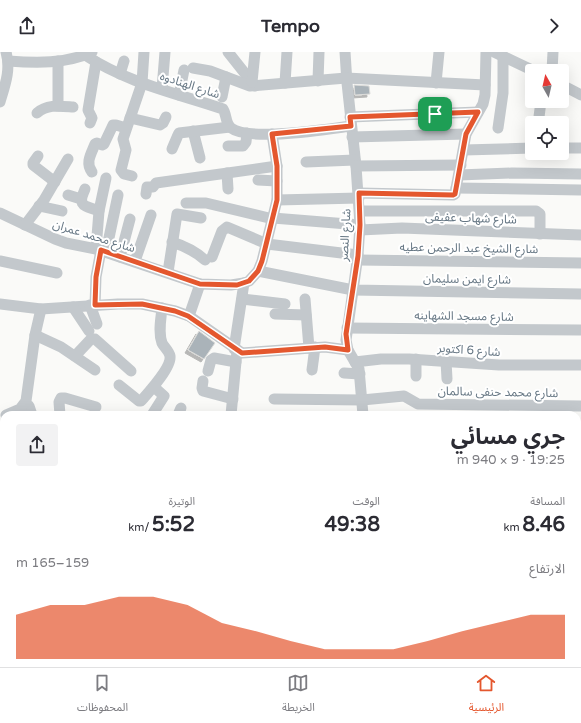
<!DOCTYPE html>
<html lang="ar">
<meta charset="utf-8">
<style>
:root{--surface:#fff;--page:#f2f2f3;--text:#2b2b33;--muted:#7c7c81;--line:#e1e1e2;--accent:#e4572e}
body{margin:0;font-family:"Varela Round","Noto Sans Arabic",sans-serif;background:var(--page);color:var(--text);direction:rtl;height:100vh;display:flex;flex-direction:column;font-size:15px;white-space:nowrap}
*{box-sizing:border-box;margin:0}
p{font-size:13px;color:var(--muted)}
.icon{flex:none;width:22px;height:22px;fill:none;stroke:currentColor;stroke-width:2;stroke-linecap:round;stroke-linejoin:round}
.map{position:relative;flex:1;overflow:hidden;direction:ltr}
.panel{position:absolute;left:0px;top:359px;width:581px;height:256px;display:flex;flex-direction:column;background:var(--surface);border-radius:12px 12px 0 0;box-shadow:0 4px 16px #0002;direction:rtl}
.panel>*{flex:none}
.needle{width:26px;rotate:352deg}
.controls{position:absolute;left:525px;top:12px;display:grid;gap:8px}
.controls a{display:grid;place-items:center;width:44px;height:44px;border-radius:4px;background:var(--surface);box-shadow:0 4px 16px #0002;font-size:20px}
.pin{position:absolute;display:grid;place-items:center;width:34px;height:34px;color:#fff;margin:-17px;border-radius:8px;box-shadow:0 2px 6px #0006}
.round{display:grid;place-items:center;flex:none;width:42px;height:42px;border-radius:4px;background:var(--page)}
.summary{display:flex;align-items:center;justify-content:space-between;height:68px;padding:0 16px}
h1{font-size:22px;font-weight:700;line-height:30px}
.stats{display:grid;grid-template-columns:repeat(3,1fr);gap:6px;height:68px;padding:4px 16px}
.stats div{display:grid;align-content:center}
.stats b{font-size:20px;font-weight:700}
.stats small{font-size:11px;font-weight:400}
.stats p{font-size:11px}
.chart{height:112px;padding:8px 16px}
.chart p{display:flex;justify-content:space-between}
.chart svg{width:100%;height:72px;margin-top:4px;fill:var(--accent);opacity:.7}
header{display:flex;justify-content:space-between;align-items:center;height:52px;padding:0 16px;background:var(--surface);font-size:18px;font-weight:700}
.tabs{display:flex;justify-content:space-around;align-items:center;height:56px;border-top:1px solid var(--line);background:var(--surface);font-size:11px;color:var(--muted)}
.tabs a{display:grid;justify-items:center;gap:2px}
.tabs .active{color:var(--accent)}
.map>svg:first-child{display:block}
</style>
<header><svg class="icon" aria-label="forward" viewBox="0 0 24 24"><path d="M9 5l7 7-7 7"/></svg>Tempo<svg class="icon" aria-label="share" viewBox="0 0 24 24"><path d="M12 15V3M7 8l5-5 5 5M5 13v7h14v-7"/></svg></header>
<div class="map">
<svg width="581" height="615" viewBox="0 0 581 615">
<defs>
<filter id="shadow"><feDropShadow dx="-3" dy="3" stdDeviation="0" flood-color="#0004"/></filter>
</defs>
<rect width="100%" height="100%" fill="#fafaf8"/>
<g fill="#aab3b9" stroke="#dcdcda" filter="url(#shadow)">
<polygon points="354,33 369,34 370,42 355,43"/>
<polygon points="199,279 215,291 204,307 188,298"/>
</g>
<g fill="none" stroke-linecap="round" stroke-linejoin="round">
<g stroke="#c3c8cc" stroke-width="11">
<polyline points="228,0 255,34"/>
<polyline points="345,0 347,31 356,114 360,173 358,203 346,288 348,298 359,317 363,363"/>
<polyline points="494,0 534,19"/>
<path d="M85,3c42,28 91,38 138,54 4,6 2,14 8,19 18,14 97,1 120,-2"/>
<path d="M8,9c28,2 58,3 84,-9"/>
<polyline points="58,9 58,54"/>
<polyline points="193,16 210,19 250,34 346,26 485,33"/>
<polyline points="552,19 553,0"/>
<polyline points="120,22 124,9"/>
<polyline points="318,29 319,0"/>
<polyline points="252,30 255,0"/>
<polyline points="285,31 287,0"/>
<polyline points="436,31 439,0"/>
<polyline points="562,33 581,43"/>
<polyline points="162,37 165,0"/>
<polyline points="179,43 184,18"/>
<polyline points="222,45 226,25"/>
<path d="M0,50c5,-17 11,-32 6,-50"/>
<path d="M37,61c10,-9 23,-7 36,-6"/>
<polyline points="350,65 478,60"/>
<polyline points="539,65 541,49"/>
<polyline points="130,66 160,73 163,71 166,65"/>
<polyline points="90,71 92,66 88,58 96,10"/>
<polyline points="498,76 503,41 503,4"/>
<polyline points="193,79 200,106"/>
<polyline points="352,85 466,82"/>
<polyline points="228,94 243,94 246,90 247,81"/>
<polyline points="562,96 581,96"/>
<polyline points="172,97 178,83 179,81 230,75"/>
<polyline points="464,98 532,96"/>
<polyline points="38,104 33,111 33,113 55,130"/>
<polyline points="306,110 355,108"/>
<polyline points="356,114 461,113"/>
<path d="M92,120c-7,-9 -1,-18 3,-28l2,-1 5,2 2,-1 9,-19h3l10,3"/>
<polyline points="227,121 228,137"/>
<polyline points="459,123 512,121 581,122"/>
<polyline points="132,124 124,122 121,118 126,98 123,87 142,31 144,0"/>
<polyline points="258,128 277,129"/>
<polyline points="456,136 581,138"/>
<path d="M85,137c-8,18 -1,16 14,22"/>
<polyline points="359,141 453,143 455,142 466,82 483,52 485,43 486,0"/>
<polyline points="146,142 147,135 153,135 156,131 277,114"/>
<polyline points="68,143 81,147"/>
<polyline points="277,148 359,146"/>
<polyline points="186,151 206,151 273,167"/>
<polyline points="39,154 62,159"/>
<polyline points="360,159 536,159 540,162 540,182"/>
<polyline points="0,161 55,187 66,191 96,197 200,232 231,233 244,231 249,229 258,219 262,209 277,148 277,114 272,82"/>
<polyline points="273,166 360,173"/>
<polyline points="25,173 44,148 68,107"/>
<polyline points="360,178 402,176 581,183"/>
<path d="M172,190c13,4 23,9 33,18"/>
<polyline points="96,197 99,159 106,126"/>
<polyline points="106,200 118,143"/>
<polyline points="120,205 130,167"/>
<polyline points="212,205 222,179 227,175 267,192 358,203"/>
<polyline points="358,208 581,211"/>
<polyline points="0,209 57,221"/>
<polyline points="135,209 151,163"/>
<polyline points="258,219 353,238 581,242"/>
<polyline points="168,220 177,162 201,166"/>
<polyline points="242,247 285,252"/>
<polyline points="305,247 309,296"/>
<polyline points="0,252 41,257 118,252 142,252 175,259 189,264 242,301 325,295 348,298"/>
<polyline points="90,253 97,272"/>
<polyline points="95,253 96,225 101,198"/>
<polyline points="73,255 89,279"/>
<polyline points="275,262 306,263"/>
<polyline points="189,264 200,232"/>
<polyline points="347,276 581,278"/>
<polyline points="35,283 61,295 95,318"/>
<polyline points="234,297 244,231"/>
<polyline points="75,304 91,287 95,287 131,319"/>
<polyline points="416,307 416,324"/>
<polyline points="446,309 447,327"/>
<polyline points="355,310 381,307 409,307 499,313 581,313"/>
<polyline points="312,318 315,295"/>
<polyline points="208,319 211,308 214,306 236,310"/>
<polyline points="344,321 360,322"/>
<polyline points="203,329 202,336 203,339 233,347"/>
<path d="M119,333l20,16h2c7,-8 31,-34 29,-45 -1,-5 -6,-9 -8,-13 -4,-11 -1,-24 0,-35"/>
<polyline points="274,347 362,348 404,344 418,352 581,354"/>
<polyline points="24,353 29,354 32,363"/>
<polyline points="6,363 20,357 26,349 35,283 41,257"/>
<polyline points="60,363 59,350 61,346 65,346 96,355"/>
<polyline points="152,363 164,344 154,335"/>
<polyline points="178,363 181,356"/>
<polyline points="231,363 237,299"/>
<polyline points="0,379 4,384"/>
<polyline points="577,387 581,387"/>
<polyline points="577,432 581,433"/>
<polyline points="0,456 4,458"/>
<polyline points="577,473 581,473"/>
<polyline points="0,490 4,491"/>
<polyline points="577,509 581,509"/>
<polyline points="0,534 4,535"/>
<polyline points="0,569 4,570"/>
<polyline points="577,589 581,551"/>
<polyline points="0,601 4,579"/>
<polyline points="576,611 581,615"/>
<polyline points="25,615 26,611"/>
<polyline points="47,615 47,611"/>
<polyline points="61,615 62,611"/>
<polyline points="99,615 100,611"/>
<polyline points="138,615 139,611"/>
<polyline points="248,615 249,611"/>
<polyline points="342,615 343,611"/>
<polyline points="380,615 380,611"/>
<polyline points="411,615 412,611"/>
<polyline points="437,615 437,611"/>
<polyline points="465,615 466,611"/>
<polyline points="485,615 485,611"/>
<polyline points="519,615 519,611"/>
<polyline points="552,615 552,611"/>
</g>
</g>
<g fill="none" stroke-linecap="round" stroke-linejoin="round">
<defs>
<polygon id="route" points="478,60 466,82 455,142 453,143 359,141 360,173 358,204 346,282 348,298 325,295 242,301 188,264 175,259 142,252 95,253 96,225 101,198 200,232 237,233 249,229 258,219 262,209 277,148 277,114 272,82 351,74 350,65"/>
</defs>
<use href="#route" stroke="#fff" stroke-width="8"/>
<use href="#route" stroke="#e4572e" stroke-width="5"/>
</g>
<g text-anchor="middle" stroke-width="4" stroke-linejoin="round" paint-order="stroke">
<g font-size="12" fill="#657683" stroke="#fff">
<text transform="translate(190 33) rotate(18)" y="4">شارع الهنادوه</text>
<text transform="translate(471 166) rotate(2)" y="4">شارع شهاب عفيفى</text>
<text transform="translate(345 183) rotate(-87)" y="4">شارع النصر</text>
<text transform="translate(94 184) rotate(17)" y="4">شارع محمد عمران</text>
<text transform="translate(469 196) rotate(1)" y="4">شارع الشيخ عبد الرحمن عطيه</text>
<text transform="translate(467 227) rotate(1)" y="4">شارع ايمن سليمان</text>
<text transform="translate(464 264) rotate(1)" y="4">شارع مسجد الشهاينه</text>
<text transform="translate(469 298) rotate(4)" y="4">شارع 6 اكتوبر</text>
<text transform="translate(498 340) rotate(1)" y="4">شارع محمد حنفى سالمان</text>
</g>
</g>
</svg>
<div class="controls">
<a><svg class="needle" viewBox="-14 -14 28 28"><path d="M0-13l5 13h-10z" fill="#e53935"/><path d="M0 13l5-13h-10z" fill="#7c7c81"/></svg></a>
<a><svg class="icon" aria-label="locate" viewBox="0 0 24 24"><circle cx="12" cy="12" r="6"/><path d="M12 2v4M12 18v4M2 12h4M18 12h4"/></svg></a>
</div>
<div class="pin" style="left:435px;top:62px;background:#1e9e55"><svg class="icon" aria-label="arrive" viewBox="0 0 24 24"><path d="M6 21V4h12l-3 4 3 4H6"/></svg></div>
<section class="panel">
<div class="summary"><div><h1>جري مسائي</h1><p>19:25 · 9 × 940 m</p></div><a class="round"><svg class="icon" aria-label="share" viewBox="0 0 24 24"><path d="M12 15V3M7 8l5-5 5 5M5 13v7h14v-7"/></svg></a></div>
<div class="stats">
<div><p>المسافة</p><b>8.46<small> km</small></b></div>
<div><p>الوقت</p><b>49:38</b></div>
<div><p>الوتيرة</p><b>5:52<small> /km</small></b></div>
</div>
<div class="chart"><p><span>الارتفاع</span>159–165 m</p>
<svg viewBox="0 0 160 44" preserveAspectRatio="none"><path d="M0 44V17L10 11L20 11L30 6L40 6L50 11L60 22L70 27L80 33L90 38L100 38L110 38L120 33L130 27L140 22L150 17L160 17V44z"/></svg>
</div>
</section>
</div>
<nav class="tabs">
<a class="active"><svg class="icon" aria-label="home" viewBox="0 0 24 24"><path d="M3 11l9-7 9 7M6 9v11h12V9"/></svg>الرئيسية</a>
<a><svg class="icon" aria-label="map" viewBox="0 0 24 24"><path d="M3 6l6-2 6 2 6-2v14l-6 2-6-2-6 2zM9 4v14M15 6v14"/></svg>الخريطة</a>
<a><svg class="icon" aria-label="saved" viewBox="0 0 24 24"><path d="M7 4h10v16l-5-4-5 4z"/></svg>المحفوظات</a>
</nav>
